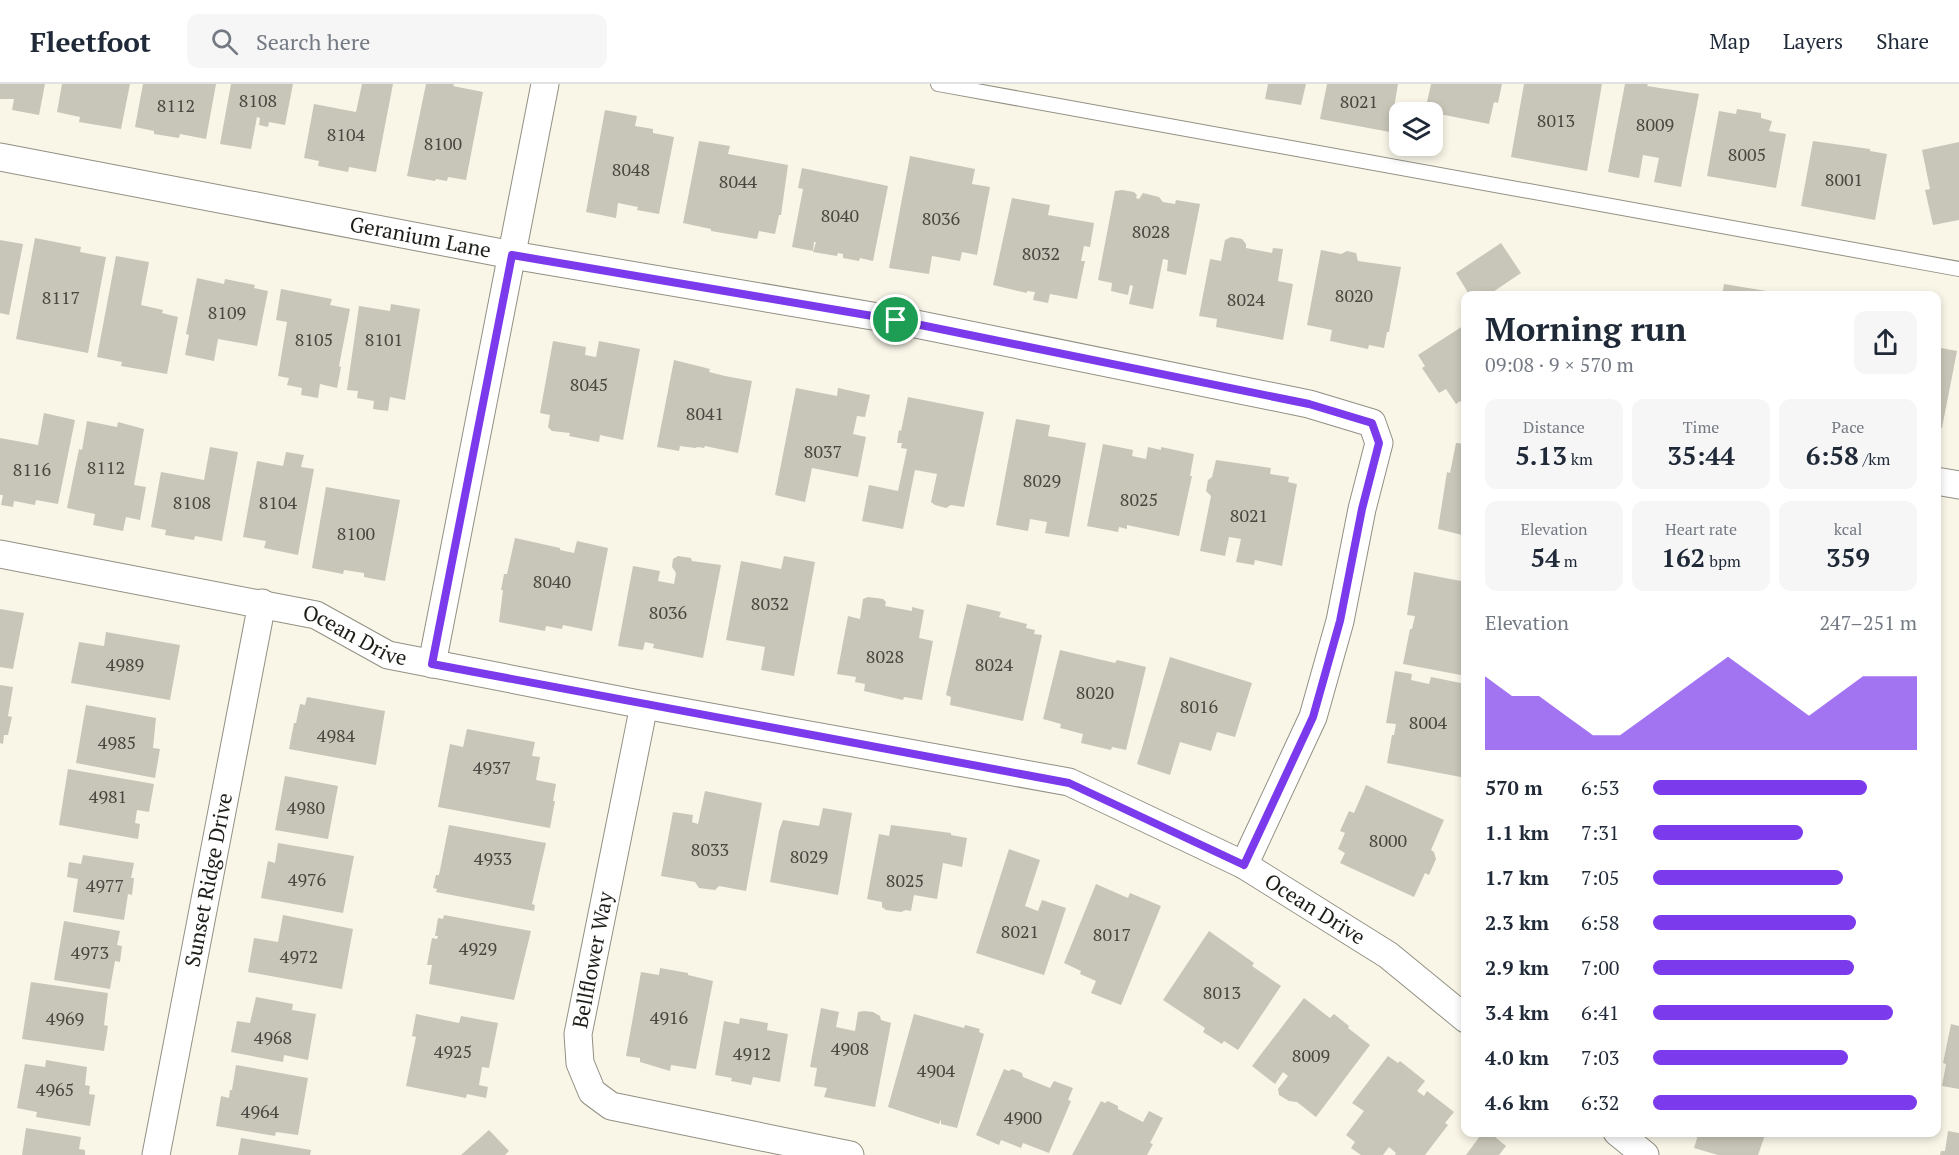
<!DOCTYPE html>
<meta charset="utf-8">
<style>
:root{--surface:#fff;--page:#f6f6f7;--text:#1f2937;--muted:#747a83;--line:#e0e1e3;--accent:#7c3aed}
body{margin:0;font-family:"PT Serif",serif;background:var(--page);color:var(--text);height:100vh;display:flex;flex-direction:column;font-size:22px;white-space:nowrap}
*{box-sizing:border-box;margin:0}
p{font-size:20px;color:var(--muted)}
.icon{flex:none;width:33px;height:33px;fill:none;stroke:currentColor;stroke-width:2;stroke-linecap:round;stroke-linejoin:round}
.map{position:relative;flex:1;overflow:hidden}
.drawer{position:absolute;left:1461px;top:207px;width:480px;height:846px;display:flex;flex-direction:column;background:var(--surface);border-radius:12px;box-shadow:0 3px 9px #0003}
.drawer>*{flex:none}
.fabs{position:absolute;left:1389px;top:18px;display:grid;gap:12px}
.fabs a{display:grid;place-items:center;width:54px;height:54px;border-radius:12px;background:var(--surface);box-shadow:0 3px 9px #0003;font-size:30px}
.pin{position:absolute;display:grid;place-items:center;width:51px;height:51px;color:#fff;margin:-26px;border:3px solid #fff;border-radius:50%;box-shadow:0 2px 6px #0007}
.round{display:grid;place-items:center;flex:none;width:63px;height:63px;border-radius:12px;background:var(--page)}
.summary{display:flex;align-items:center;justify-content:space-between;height:102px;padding:0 24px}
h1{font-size:33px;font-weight:700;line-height:45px}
.metrics{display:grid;grid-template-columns:repeat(3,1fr);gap:9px;height:102px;padding:6px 24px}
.metrics div{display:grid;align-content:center;border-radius:12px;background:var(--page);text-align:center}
.metrics b{font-size:26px;font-weight:700}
.metrics small{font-size:16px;font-weight:400}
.metrics p{font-size:16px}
.chart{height:168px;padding:12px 24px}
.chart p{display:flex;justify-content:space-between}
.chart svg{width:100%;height:108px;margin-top:6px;fill:var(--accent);opacity:.7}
ul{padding:0 24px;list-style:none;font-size:20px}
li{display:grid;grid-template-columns:96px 72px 1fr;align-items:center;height:45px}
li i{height:15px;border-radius:8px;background:var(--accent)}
header{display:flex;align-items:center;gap:36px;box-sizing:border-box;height:84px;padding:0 30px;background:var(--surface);border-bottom:2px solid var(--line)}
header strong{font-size:28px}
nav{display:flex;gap:33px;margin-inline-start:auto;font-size:21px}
.search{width:420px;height:54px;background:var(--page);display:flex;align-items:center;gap:15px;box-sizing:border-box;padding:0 21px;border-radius:12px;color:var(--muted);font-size:22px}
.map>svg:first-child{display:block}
</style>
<header>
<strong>Fleetfoot</strong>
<div class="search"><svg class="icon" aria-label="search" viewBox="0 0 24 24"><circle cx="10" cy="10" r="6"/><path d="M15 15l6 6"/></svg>Search here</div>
<nav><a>Map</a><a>Layers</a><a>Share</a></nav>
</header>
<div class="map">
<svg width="1959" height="1071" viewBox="0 0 1959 1071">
<rect width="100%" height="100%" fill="#f9f6e8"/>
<g fill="#c8c6b9">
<polygon points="0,0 45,0 39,31 12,26 14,15 0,15"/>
<polygon points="62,0 130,0 121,45 79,38 80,33 57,28"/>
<polygon points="143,0 216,0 206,55 180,50 179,54 154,50 154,47 135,43"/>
<polygon points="231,0 293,0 285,41 269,38 268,43 259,41 260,34 257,33 251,65 220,60"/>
<polygon points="362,0 393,0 376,88 349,83 348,88 318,82 319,77 304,74 314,20 356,28"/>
<polygon points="426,0 454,0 453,2 483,8 466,96 448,93 447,97 436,95 435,97 407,92"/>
<polygon points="1268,0 1306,0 1301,21 1265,15"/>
<polygon points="1327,0 1398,0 1390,48 1320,35"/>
<polygon points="1431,0 1502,0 1498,19 1494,18 1489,40 1425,27"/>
<polygon points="1524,0 1602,0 1587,87 1511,73"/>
<polygon points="1625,0 1648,0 1647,2 1699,10 1681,103 1654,98 1659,74 1643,71 1639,94 1608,88"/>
<polygon points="1737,25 1761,29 1761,34 1772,37 1769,47 1786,50 1776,104 1707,92 1719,27 1736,30"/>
<polygon points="605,26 637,32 635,42 653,45 653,49 674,53 659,130 637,126 638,123 618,119 616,134 586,128"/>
<polygon points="699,57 730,62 728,70 788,81 781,131 779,131 775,150 759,147 757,155 711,147 711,145 683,139"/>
<polygon points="1813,57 1870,65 1870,67 1887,70 1875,136 1801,122"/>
<polygon points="1959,58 1959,136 1933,141 1925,106 1930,105 1922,66"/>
<polygon points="910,72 975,85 972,100 990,103 977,171 962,168 960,177 932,172 929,190 889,184"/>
<polygon points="802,84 888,102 873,177 860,174 859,177 843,174 843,170 838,169 837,172 813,168 816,158 814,158 813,167 792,163 803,105 798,104"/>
<polygon points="1122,106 1134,108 1137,111 1136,114 1139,115 1143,109 1159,113 1163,118 1175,120 1176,116 1200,120 1186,191 1167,187 1168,176 1163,175 1153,225 1129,220 1133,202 1130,201 1128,211 1111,207 1112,199 1098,196 1115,107"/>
<polygon points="1012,114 1050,121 1048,131 1094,139 1090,163 1084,162 1081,177 1085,177 1077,215 1050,210 1048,219 1033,216 1035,208 1027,207 1027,209 993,201"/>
<polygon points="1231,153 1242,155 1246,160 1246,164 1272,169 1273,164 1283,165 1278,197 1293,200 1283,256 1216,243 1217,235 1199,232 1210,175 1221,177 1225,156"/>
<polygon points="35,154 81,163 80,168 106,173 88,269 16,255"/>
<polygon points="0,156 23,160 9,231 0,229"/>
<polygon points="1501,159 1521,189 1487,212 1470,212 1456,189"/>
<polygon points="1321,166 1341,170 1347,167 1356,169 1358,177 1401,183 1389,248 1387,248 1384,264 1369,261 1368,265 1330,257 1332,246 1307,241"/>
<polygon points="116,172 149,178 141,221 163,226 162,229 178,233 167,290 121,282 122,278 97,273"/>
<polygon points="197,194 224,200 225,195 255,201 254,204 268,207 257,262 218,255 214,277 185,271 189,251 186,250"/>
<polygon points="1724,200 1785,210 1784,212 1722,212"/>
<polygon points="281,205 332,215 330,221 350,225 339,282 341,283 337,304 320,300 318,314 301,311 302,304 287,301 289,294 278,292 287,238 276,236"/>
<polygon points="391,220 420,225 405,316 390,313 388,327 373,325 374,317 357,314 358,307 347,306 359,222 390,227"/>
<polygon points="1466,240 1466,325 1460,317 1456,320 1446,305 1439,309 1422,284 1425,282 1418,271"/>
<polygon points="553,257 586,263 585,271 596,273 599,257 640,265 623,356 600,351 599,358 569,352 570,349 552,347 548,343 550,331 540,329"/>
<polygon points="1936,263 1957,267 1942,344 1936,343"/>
<polygon points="674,276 710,285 709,288 725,292 752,297 738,369 705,362 704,364 698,363 695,364 680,362 679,367 657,363"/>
<polygon points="796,304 837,312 838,304 870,311 865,333 857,332 853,350 866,353 858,393 812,384 805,418 775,411"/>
<polygon points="908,313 984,328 964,423 951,421 946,424 935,421 931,418 937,390 915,386 903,445 862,437 869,401 898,407 907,365 901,364 902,359 897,359 899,346 901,347"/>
<polygon points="44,329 75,336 58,420 36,416 35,421 14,417 13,423 1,421 3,411 0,411 0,354 38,361"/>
<polygon points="1016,335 1050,341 1048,352 1086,359 1069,453 1045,449 1047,438 1030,435 1028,447 996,441"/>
<polygon points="87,337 117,343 118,338 144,345 134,401 146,403 140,436 126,433 123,447 93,441 95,430 67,424 79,365 82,366"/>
<polygon points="1456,359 1466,360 1466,452 1438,445 1447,388 1450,389"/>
<polygon points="1103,360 1133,366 1132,372 1146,375 1148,363 1161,366 1161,363 1194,370 1190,392 1192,392 1179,452 1127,441 1127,445 1119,443 1118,448 1087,442"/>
<polygon points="210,363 238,368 222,457 195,452 194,456 165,451 166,446 151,443 161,388 204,396"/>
<polygon points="286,368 304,371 301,383 314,385 298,471 264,464 266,457 243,453 257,377 283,382"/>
<polygon points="1216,376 1271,384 1270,390 1289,393 1288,398 1297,400 1282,482 1255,476 1254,481 1236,478 1241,455 1229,453 1225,472 1200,467 1211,412 1206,407 1208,396 1212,393"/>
<polygon points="326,403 400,416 385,497 364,493 364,489 344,486 343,490 312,484"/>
<polygon points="515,454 560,464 560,466 574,469 577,457 608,464 592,547 563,541 562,545 546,542 545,547 499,538 503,506 501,506 504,490 507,490"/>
<polygon points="678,472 691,474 692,477 721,481 703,574 653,564 654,560 645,558 643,566 618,562 633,482 660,487 658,497 674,500 676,489 672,483 673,475"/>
<polygon points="784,472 815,478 794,592 761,586 765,563 726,556 741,477 781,485"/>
<polygon points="1414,488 1466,498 1466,592 1403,580 1410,545 1412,545 1415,532 1407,531"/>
<polygon points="868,513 883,515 886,518 885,522 912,527 912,523 924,526 919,554 933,557 922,616 904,613 903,616 864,607 865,600 855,598 856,593 837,590 848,532 860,535 863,515"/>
<polygon points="967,520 1001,528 999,533 1027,540 1026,544 1035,546 1034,550 1042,551 1023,637 950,621 951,613 946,611"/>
<polygon points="0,525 24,529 13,585 0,583"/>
<polygon points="106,548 180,561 170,616 71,599 79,558 104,562"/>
<polygon points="1060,566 1115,579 1117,576 1146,583 1126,666 1112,663 1111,666 1081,659 1083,650 1060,644 1061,640 1043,635"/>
<polygon points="1170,573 1252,599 1235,653 1217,648 1211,667 1180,658 1170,691 1137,680"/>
<polygon points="1395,587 1412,590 1411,596 1429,600 1431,593 1466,600 1466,694 1387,679 1392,651 1394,651 1396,640 1386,639"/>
<polygon points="0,601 13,603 8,632 12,633 8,651 4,651 3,660 0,659"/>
<polygon points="307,613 385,627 376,681 289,665 294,639 296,639 300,620 305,621"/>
<polygon points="86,621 156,634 153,664 160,665 155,694 76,679"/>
<polygon points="467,645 535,658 532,672 540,673 536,696 556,700 553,717 555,717 550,744 438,723 450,660 463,663"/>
<polygon points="68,685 154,700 149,728 137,726 135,739 140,740 138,755 59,741"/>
<polygon points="285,692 338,702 328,755 275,746"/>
<polygon points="1366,701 1444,736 1431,766 1434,768 1436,775 1429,791 1425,789 1414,813 1340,779 1345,769 1338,765 1345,749 1340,747 1349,727 1354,729"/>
<polygon points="705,707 762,719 746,807 719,802 715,806 699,804 695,798 661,792 673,728 693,731 692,738 698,740"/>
<polygon points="823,724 852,729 838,811 770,798 779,747 783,736 819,742"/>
<polygon points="449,741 546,759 532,820 535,821 534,827 436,808 437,805 433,804 436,791 439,791"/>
<polygon points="891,741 951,749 951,751 967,754 962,783 943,779 937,815 914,811 911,827 906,826 901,828 886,826 882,823 882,818 867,815 879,750 889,752"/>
<polygon points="278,759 354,772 343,829 261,814 268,777 275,779"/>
<polygon points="1009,765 1040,776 1025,822 1038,827 1042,816 1066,824 1044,891 976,869"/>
<polygon points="83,771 134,779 131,794 134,794 132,811 128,810 124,836 73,828 78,795 67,793 69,778 81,780"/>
<polygon points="1096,800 1128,814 1130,809 1161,822 1121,921 1091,909 1096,897 1080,890 1081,887 1064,879"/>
<polygon points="283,831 353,845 342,905 248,888 254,854 278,858"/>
<polygon points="444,831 531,847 514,916 429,900 432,881 427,881 432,854 437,855 438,852 435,852 438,834 443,835"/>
<polygon points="64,837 120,847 117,861 122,862 120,878 115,877 110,905 54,896"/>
<polygon points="1209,847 1254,879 1252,882 1281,902 1238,966 1224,957 1222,960 1203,948 1205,944 1163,916"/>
<polygon points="660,884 688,889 688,891 713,897 696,985 671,981 670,987 640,978 640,974 626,972 641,888 659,891"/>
<polygon points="31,898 108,909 104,941 108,942 104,967 22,955"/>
<polygon points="256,913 293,920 292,926 316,930 308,976 284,971 283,978 231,968 237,937 250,939"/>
<polygon points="1304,914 1330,934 1334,930 1349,942 1348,944 1370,961 1316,1033 1297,1018 1289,1017 1279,1011 1278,1005 1288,992 1283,988 1275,1000 1252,982"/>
<polygon points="821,924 839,928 836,943 855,947 858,928 864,927 873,928 880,932 881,936 891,939 875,1023 824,1013 827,1004 814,1002 817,984 810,983"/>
<polygon points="416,930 459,939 461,932 498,939 489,984 482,983 479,1001 488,1003 486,1014 467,1010 466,1014 406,1002 416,953 412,952"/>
<polygon points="914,930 964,944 965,941 980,945 979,948 984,950 957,1044 941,1040 941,1035 939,1040 888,1023"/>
<polygon points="740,934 768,939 767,946 788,950 780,998 753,993 751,1001 731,997 732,994 715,991 724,937 739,940"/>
<polygon points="1951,940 1959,942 1959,1005 1942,1002 1946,980 1943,979"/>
<polygon points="1388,972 1398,979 1400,977 1425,997 1417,1007 1424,1012 1427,1007 1454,1028 1445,1039 1448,1041 1425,1071 1395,1071 1396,1069 1389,1063 1383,1071 1361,1071 1351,1064 1355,1058 1346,1051 1364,1027 1352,1019"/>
<polygon points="46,976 87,983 85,1001 90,1002 89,1010 95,1011 90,1042 36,1033 37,1028 17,1024 25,980 45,983"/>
<polygon points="236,981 308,994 298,1051 276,1048 275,1052 216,1042 221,1012 229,1014 230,1006 232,1006"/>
<polygon points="1004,985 1009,987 1012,985 1022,989 1023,993 1050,1004 1054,997 1073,1004 1068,1016 1071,1017 1049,1069 1023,1059 1021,1064 1001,1056 999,1061 976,1051"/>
<polygon points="1101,1017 1105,1019 1108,1017 1118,1022 1118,1025 1143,1038 1149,1027 1163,1034 1150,1059 1153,1060 1147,1071 1072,1071"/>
<polygon points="26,1044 81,1053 79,1065 85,1066 85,1071 22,1071"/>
<polygon points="489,1046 509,1067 505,1071 461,1071"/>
<polygon points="1948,1047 1959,1049 1959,1071 1940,1071 1941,1067 1945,1067"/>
<polygon points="1483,1048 1489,1048 1506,1062 1499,1071 1466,1071"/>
<polygon points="1699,1048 1766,1048 1758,1071 1718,1071 1694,1064"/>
<polygon points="241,1054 311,1066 310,1071 238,1071"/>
</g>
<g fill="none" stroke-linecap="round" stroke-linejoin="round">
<defs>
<polyline id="service" points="938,0 1959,185"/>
<g id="minor">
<path id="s1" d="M0,73l512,98 384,65 413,84 63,19 7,20 -17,66 -22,112 -27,96 -69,148"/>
<polyline points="1936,397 1959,401"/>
<path id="s2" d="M0,470l316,61 72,40 256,50 425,77 175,83 144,90 78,64"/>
<polyline points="432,580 545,0"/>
<polyline points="644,621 578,950 580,979 592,1008 611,1022 850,1071"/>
<polyline points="1617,1048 1645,1071"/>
<path id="s3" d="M156,1071l106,-552"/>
</g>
</defs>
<use href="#service" stroke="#929083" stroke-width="16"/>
<use href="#minor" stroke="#929083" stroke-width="29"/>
<use href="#service" stroke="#fff" stroke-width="14"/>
<use href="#minor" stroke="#fff" stroke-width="27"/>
</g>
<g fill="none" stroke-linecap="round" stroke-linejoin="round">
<defs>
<polygon id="route" points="512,171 896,236 1309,320 1372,339 1379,359 1362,425 1340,537 1313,633 1244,781 1069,699 432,580"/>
</defs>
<use href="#route" stroke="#fff" stroke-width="12"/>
<use href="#route" stroke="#7c3aed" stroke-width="8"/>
</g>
<g text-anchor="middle" stroke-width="5" stroke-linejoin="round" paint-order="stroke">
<g font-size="18" fill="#484740">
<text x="258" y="23">8108</text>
<text x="1359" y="24">8021</text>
<text x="176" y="28">8112</text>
<text x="1556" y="43">8013</text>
<text x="1655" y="47">8009</text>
<text x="346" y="57">8104</text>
<text x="443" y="66">8100</text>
<text x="1747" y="77">8005</text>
<text x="631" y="92">8048</text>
<text x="1844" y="102">8001</text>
<text x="738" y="104">8044</text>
<text x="840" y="138">8040</text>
<text x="941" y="141">8036</text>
<text x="1151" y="154">8028</text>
<text x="1041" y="176">8032</text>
<text x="1354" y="218">8020</text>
<text x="61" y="220">8117</text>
<text x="1246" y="222">8024</text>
<text x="227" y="235">8109</text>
<text x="314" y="262">8105</text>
<text x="384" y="262">8101</text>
<text x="589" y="307">8045</text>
<text x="705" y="336">8041</text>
<text x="823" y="374">8037</text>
<text x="106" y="390">8112</text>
<text x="32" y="392">8116</text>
<text x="1042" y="403">8029</text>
<text x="1139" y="422">8025</text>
<text x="192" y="425">8108</text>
<text x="278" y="425">8104</text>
<text x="1249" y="438">8021</text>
<text x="356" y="456">8100</text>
<text x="552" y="504">8040</text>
<text x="770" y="526">8032</text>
<text x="668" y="535">8036</text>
<text x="885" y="579">8028</text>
<text x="125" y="587">4989</text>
<text x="994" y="587">8024</text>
<text x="1095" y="615">8020</text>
<text x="1199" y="629">8016</text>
<text x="1428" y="645">8004</text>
<text x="336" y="658">4984</text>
<text x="117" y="665">4985</text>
<text x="492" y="690">4937</text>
<text x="108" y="719">4981</text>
<text x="306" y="730">4980</text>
<text x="1388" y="763">8000</text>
<text x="710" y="772">8033</text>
<text x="809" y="779">8029</text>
<text x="493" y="781">4933</text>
<text x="307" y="802">4976</text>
<text x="905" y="803">8025</text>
<text x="105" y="808">4977</text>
<text x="1020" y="854">8021</text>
<text x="1112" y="857">8017</text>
<text x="478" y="871">4929</text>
<text x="90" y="875">4973</text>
<text x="299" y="879">4972</text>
<text x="1222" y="915">8013</text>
<text x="669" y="940">4916</text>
<text x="65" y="941">4969</text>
<text x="273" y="960">4968</text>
<text x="850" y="971">4908</text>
<text x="453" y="974">4925</text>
<text x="752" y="976">4912</text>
<text x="1311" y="978">8009</text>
<text x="936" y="993">4904</text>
<text x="55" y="1012">4965</text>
<text x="260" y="1034">4964</text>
<text x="1023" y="1040">4900</text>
</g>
<g font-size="21" fill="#1e1d18" stroke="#fff">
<text dy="7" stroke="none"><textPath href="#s1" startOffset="428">Geranium Lane</textPath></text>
<text dy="7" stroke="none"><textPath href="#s2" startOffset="366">Ocean Drive</textPath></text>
<text dy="7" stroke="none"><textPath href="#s3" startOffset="280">Sunset Ridge Drive</textPath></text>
<text dy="7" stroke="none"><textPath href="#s2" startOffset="1374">Ocean Drive</textPath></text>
<text transform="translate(593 876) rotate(-79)" y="7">Bellflower Way</text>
</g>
</g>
</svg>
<div class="fabs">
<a><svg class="icon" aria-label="layers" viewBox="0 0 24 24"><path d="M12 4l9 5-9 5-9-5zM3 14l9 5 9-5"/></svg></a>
</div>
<div class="pin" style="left:896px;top:236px;background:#1e9e55"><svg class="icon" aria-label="arrive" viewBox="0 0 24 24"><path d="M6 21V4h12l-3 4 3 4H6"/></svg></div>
<section class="drawer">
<div class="summary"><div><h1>Morning run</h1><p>09:08 · 9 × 570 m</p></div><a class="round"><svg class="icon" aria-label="share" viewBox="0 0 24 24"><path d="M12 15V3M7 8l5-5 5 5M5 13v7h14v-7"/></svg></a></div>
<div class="metrics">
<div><p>Distance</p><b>5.13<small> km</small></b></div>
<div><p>Time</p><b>35:44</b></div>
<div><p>Pace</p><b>6:58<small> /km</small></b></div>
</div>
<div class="metrics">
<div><p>Elevation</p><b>54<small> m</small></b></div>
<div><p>Heart rate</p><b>162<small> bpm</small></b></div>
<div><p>kcal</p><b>359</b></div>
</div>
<div class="chart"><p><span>Elevation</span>247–251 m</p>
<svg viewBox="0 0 160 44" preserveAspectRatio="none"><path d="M0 44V14L10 22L20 22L30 30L40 38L50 38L60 30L70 22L80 14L90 6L100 14L110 22L120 30L130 22L140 14L150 14L160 14V44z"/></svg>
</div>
<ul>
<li><b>570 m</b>6:53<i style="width:81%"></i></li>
<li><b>1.1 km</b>7:31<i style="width:57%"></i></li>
<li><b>1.7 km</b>7:05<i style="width:72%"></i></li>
<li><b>2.3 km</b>6:58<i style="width:77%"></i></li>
<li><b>2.9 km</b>7:00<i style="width:76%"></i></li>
<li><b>3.4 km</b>6:41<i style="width:91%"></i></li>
<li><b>4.0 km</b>7:03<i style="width:74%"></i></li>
<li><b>4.6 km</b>6:32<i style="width:100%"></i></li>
</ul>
</section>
</div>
